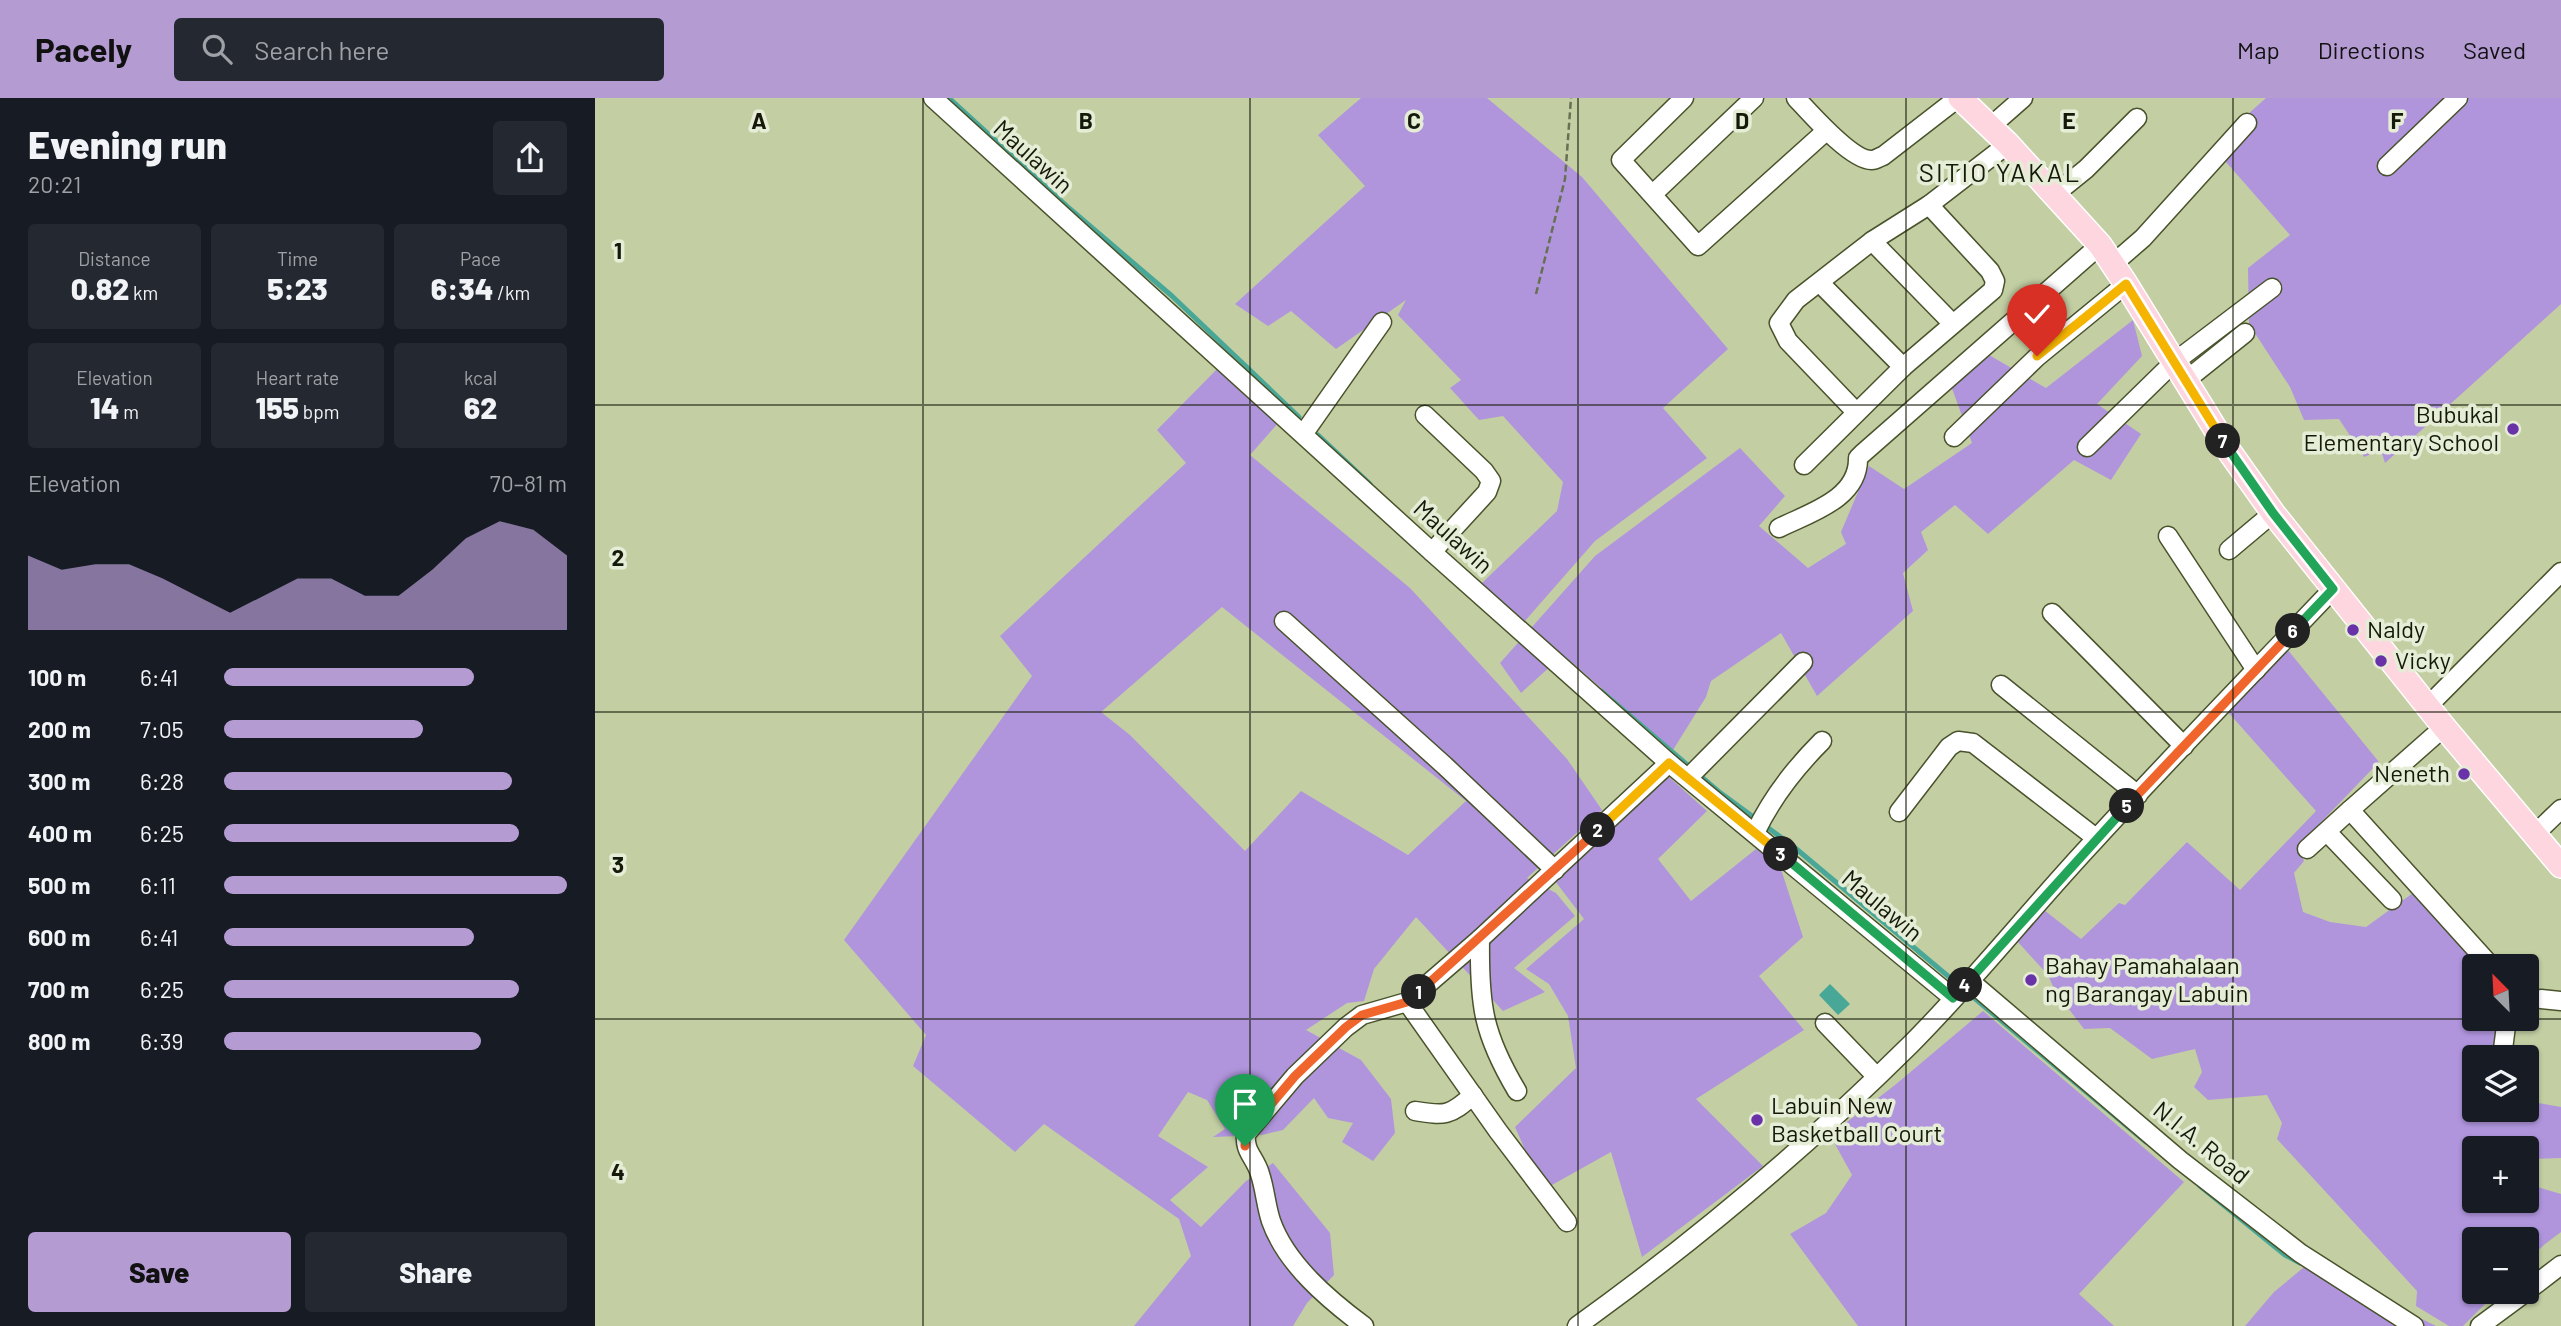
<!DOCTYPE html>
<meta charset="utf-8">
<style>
:root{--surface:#171b24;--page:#242831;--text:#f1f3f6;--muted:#9ea1a6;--accent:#b49cd3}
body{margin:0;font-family:Barlow,sans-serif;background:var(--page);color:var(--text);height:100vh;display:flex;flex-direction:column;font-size:26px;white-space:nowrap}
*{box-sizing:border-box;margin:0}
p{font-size:23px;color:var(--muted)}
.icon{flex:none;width:38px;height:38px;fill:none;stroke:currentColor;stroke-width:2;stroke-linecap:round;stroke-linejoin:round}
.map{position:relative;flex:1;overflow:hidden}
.panel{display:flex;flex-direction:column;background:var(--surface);width:595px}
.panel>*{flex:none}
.needle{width:46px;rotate:336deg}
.controls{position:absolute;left:1867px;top:856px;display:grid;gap:14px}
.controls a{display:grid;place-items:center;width:77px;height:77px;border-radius:7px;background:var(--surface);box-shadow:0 2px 5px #0004;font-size:35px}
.pin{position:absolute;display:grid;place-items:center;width:60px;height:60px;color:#fff;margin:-72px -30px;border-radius:50% 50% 50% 0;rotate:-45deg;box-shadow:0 0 7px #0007}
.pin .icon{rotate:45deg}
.km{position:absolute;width:35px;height:35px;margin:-18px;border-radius:50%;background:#222;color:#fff;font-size:19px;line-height:35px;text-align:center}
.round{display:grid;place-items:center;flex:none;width:74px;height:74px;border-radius:7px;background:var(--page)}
.overview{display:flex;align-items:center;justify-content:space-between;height:119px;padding:0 28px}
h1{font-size:38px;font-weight:800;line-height:52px}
.figures{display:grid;grid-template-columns:repeat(3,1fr);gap:10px;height:119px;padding:7px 28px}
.figures div{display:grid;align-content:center;border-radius:7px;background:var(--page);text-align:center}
.figures b{font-size:30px;font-weight:800}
.figures small{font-size:19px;font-weight:400}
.figures p{font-size:19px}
.chart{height:196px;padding:14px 28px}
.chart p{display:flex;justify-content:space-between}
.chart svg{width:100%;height:126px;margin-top:7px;fill:var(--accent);opacity:.7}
.action{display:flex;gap:14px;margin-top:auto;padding:14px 28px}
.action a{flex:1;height:80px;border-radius:7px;background:var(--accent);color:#111;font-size:28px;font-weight:800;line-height:80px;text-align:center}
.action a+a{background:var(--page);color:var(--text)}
ul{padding:0 28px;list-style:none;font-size:23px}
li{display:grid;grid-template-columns:112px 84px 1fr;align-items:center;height:52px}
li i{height:18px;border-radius:9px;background:var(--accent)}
header{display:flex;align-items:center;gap:42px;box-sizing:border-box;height:98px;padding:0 35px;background:var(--accent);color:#111}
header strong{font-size:33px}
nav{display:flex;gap:38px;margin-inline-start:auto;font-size:24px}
.search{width:490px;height:63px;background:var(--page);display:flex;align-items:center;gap:18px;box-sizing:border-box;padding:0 24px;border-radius:7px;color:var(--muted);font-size:26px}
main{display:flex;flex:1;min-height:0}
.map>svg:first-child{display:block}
</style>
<header>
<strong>Pacely</strong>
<div class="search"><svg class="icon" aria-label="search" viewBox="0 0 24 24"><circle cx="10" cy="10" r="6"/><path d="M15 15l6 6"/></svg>Search here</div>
<nav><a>Map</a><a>Directions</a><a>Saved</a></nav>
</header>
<main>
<section class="panel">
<div class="overview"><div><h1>Evening run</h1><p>20:21</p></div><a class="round"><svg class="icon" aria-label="share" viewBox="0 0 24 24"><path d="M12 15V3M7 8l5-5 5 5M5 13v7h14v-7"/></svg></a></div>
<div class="figures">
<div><p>Distance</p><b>0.82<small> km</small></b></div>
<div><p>Time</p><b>5:23</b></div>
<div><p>Pace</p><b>6:34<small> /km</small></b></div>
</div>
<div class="figures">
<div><p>Elevation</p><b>14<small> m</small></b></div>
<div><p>Heart rate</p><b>155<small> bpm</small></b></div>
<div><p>kcal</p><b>62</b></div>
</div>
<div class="chart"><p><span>Elevation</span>70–81 m</p>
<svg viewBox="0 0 160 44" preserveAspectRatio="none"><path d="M0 44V18L10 23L20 21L30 21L40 26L50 32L60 38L70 32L80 26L90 26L100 32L110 32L120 23L130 12L140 6L150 9L160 18V44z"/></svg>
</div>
<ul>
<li><b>100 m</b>6:41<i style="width:73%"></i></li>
<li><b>200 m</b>7:05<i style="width:58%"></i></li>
<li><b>300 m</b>6:28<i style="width:84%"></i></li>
<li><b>400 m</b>6:25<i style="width:86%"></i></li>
<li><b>500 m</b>6:11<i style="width:100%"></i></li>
<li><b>600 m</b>6:41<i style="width:73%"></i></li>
<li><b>700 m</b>6:25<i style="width:86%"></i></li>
<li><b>800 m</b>6:39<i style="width:75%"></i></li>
</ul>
<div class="action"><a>Save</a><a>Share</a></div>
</section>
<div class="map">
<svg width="1966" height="1228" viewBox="0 0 1966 1228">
<rect width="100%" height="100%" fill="#c3cfa3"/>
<g fill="#b095dd" fill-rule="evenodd">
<polygon points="766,0 892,0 987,79 1133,251 1068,310 1112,360 1000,443 929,524 887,485 962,413 968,384 908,318 884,322 855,290 866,282 803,217 811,202 741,251 696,213 673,228 640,206 770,88 723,37"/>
<polygon points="1671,0 1966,0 1966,206 1790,365 1786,352 1769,359 1744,321 1709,322 1695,289 1654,226 1653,170 1695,137 1617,48"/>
<polygon points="1538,222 1547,258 1502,306 1546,336 1516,382 1479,362 1393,436 1360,407 1326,434 1333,452 1308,475 1318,513 1222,598 1186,535 1116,583 1111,599 1078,652 968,557 926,595 905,565 1000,458 1145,350 1190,398 1164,428 1213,470 1251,446 1246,434 1274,368 1309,391 1377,345 1355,285 1394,257 1451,290"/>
<path d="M623,270l62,53 -30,34 160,133 157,171 35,51 -75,68 29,15 19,23 -61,52 31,24 -42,19 -87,-94 -42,52 -10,32 -17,2 -41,27 55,30 30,39 4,34 -22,28 -31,-19 11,-19 -25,-5 -14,-20 -31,32 -21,5 -49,2 12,-8 -18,-29 -19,-8 -30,44 50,31 -38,33 31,27 45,-46 27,-18 57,70 4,42 -27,28 -14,23h-159l57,-70 -12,-37 -135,-95 -29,28 -102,-86 13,-31 -82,-95 188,-264 -32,-40 186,-173 -29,-33zM627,509l244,194 -58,54 -107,-64 -56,60 -115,-116 -29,-23z"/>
<path d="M1692,551l92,113 -81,84 6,15 -10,12 9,39 27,10 36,5 47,-34 68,70 1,3h-7v52l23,1 -5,38h-18v53h52v-9l34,6v51l-33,1 3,26 30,9v38l-16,12 -18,17v-22h-52v53h22l-34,34h-14l-33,-20 1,-15 -140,-152 5,-16 -15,-28 -59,5 -14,-13 8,-15 -7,-23 -43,10 -42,-31 -26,1 -29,-38 -7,-16 -31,-34 27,-31 37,29 38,-36 6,2 62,-63 53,48 76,-79 -89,-100zM1880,1050h52v52h-52z"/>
<polygon points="1074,679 1112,713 1063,761 1096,803 1161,751 1185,768 1208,839 1164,878 1209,932 1101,1001 1168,1068 1047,1159 1016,1054 948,1092 920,1029 981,970 973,918 954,886 931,871 989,821 960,783"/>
<polygon points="1388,913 1589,1084 1484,1196 1519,1228 1263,1228 1195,1136 1231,1115 1257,1077 1235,1037 1300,987"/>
<polygon points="1714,1165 1841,1228 1650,1228 1679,1194"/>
</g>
<polygon fill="#49a797" points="1235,886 1255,906 1243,917 1224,897"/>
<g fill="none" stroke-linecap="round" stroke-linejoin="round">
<g stroke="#49a797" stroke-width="5">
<polyline points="354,0 474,110 577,198 704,319"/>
<polyline points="723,337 775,386"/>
<polyline points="1006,593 1123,693 1199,749 1551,1044"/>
<polyline points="1605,1088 1690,1157 1705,1165"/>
</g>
<defs>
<g id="minor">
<polyline points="338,0 837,454 1074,665 1358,900"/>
<polyline points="1089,0 1026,62 1103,148 1231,33"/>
<path d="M1201,0c14,15 56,63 76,62 4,0 7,-3 11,-4l75,-58"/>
<polyline points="1395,29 1428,0"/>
<polyline points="1792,68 1863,0"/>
<polyline points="1058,96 1159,0"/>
<polyline points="1460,96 1491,71 1542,20"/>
<polyline points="1277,143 1357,225"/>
<polyline points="1518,166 1548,140 1652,25"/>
<polyline points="1225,185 1308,269"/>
<polyline points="1590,283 1650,235"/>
<polyline points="1261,314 1193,243 1184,225 1201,202 1277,143 1334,107 1413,46"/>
<polyline points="830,317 889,373 896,383 892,394 837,454"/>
<polyline points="709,335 787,224"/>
<polyline points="1359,339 1442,259 1531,186"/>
<polyline points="1492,349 1578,265 1677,190"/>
<polyline points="1209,367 1308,269 1398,192 1400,183 1395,173 1334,107"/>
<path d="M1184,430c30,-15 80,-29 79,-70l4,-4 238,-209"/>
<polyline points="1573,438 1661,572"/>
<polyline points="1634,452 1678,415"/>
<polyline points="1457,515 1589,648"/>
<polyline points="689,523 850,668 960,772"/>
<polyline points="1406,587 1543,697"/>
<polyline points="1833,608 1966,474"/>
<polyline points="1849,629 1755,712 1896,868"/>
<polyline points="1093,680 1208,564"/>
<polyline points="1304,714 1354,649 1363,643 1378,645 1501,740"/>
<polyline points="1732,734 1797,802"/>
<path d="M1160,735c16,-34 40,-65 67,-92"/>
<polyline points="1941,735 1966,711"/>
<polyline points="1712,751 1755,712"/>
<path d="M885,841c-1,66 3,95 37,152"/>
<polyline points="1375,883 1585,1062 1705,1155 1819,1228"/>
<polyline points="1946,901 1966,903"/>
<polyline points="1230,925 1281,978"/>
<polyline points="1907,959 1912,920"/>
<path d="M820,1013c30,5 35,5 58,-16"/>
<polyline points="972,1124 903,1033 812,904 885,841 1074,665"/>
<polyline points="1932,1193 1966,1167"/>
<path d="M769,1228c-35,-26 -78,-62 -93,-105 -5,-15 -6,-32 -11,-47 -5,-17 -16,-22 -14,-40l49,-58 51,-49 16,-12 45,-13"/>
<path d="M982,1228c117,-84 230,-179 333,-281 65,-65 122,-138 185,-205 78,-85 158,-167 238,-251"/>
<polyline points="1885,1228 1931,1194"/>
</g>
<polyline id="major" points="1365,0 1413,46 1505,147 1531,186 1634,353 1678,415 1849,629 1966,768"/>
</defs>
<use href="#minor" stroke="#48522b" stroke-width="21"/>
<use href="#major" stroke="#fff" stroke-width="26"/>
<polyline stroke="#687053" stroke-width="2.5" stroke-dasharray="7 3.5" stroke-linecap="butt" points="941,196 970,81 976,0"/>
<use href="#minor" stroke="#fff" stroke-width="18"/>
<use href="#major" stroke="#fdd6e0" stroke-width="23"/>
</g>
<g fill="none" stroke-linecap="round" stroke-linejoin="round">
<defs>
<polyline id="split-1" points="650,1048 651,1036 700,978 751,929 767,917 812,904 824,894"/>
<polyline id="split-2" points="824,894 1003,732"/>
<polyline id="split-3" points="1003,732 1074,665 1186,756"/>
<polyline id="split-4" points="1186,756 1358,900 1370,887"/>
<polyline id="split-5" points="1370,887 1532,708"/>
<polyline id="split-6" points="1532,708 1698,533"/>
<polyline id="split-7" points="1628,343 1678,415 1738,491 1698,533"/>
<polyline id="split-8" points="1487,222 1531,186 1628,343"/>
<polyline id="split-9" points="1442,258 1487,222"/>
</defs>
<use href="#split-1" stroke="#fff" stroke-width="14"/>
<use href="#split-2" stroke="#fff" stroke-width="14"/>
<use href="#split-3" stroke="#fff" stroke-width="14"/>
<use href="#split-4" stroke="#fff" stroke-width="14"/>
<use href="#split-5" stroke="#fff" stroke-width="14"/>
<use href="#split-6" stroke="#fff" stroke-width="14"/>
<use href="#split-7" stroke="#fff" stroke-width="14"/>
<use href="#split-8" stroke="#fff" stroke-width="14"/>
<use href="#split-9" stroke="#fff" stroke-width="14"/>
<use href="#split-1" stroke="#f0652b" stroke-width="9"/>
<use href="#split-2" stroke="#f0652b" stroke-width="9"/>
<use href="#split-3" stroke="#f5b400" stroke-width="9"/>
<use href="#split-4" stroke="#22a559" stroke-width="9"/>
<use href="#split-5" stroke="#22a559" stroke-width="9"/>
<use href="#split-6" stroke="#f0652b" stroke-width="9"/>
<use href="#split-7" stroke="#22a559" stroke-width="9"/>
<use href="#split-8" stroke="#f5b400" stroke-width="9"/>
<use href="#split-9" stroke="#f5b400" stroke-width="9"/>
</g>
<path fill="none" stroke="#151909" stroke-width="2" stroke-opacity="0.55" d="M328,0v1228M655,0v1228M983,0v1228M1311,0v1228M1638,0v1228M0,307h1966M0,614h1966M0,921h1966"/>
<g fill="#6a32a9" stroke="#e6edd7" stroke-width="2.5">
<circle cx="1918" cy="331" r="7"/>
<circle cx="1758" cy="532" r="7"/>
<circle cx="1786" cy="563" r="7"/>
<circle cx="1869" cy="676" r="7"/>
<circle cx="1436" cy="882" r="7"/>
<circle cx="1162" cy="1022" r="7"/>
</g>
<g text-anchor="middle" stroke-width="7" stroke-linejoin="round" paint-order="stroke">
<g font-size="24" fill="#151909" stroke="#e6edd7">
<text transform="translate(438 59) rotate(42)" y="8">Maulawin</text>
<text transform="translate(858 439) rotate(42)" y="8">Maulawin</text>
<text transform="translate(1287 808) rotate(40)" y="8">Maulawin</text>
<text transform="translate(1606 1045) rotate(39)" y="8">N.I.A. Road</text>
</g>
<g font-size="24" fill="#151909" stroke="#e6edd7" text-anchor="start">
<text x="1904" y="325" text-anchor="end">Bubukal<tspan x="1904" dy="28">Elementary School</tspan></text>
<text x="1772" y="540">Naldy</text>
<text x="1800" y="571">Vicky</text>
<text x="1855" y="684" text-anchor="end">Neneth</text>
<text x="1450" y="876">Bahay Pamahalaan<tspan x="1450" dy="28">ng Barangay Labuin</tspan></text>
<text x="1176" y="1016">Labuin New<tspan x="1176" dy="28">Basketball Court</tspan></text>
</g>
<g font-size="26" letter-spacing="2" fill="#151909" stroke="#e6edd7">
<text x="1405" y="84">SITIO YAKAL</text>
</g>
</g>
<g font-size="23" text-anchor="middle" font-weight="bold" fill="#151909" stroke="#e6edd7" stroke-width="7" stroke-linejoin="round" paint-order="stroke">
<text x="164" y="31">A</text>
<text x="491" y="31">B</text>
<text x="819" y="31">C</text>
<text x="1147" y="31">D</text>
<text x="1474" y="31">E</text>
<text x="1802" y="31">F</text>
<text x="23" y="161">1</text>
<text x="23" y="468">2</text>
<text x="23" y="775">3</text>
<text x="23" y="1082">4</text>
</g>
</svg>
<div class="controls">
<a><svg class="needle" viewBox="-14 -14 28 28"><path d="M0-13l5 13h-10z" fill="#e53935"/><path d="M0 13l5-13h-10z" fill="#9ea1a6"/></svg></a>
<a><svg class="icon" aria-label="layers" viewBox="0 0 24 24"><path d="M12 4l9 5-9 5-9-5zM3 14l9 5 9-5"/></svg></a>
<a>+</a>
<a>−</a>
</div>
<div class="pin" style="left:650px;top:1048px;background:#1e9e55"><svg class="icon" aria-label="arrive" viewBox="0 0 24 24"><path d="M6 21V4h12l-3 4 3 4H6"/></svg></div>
<div class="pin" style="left:1442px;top:258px;background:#d93025"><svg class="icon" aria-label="check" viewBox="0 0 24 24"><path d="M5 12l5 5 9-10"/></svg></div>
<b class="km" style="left:824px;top:894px">1</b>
<b class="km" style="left:1003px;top:732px">2</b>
<b class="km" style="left:1186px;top:756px">3</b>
<b class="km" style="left:1370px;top:887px">4</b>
<b class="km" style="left:1532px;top:708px">5</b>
<b class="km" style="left:1698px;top:533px">6</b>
<b class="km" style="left:1628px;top:343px">7</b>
</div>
</main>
